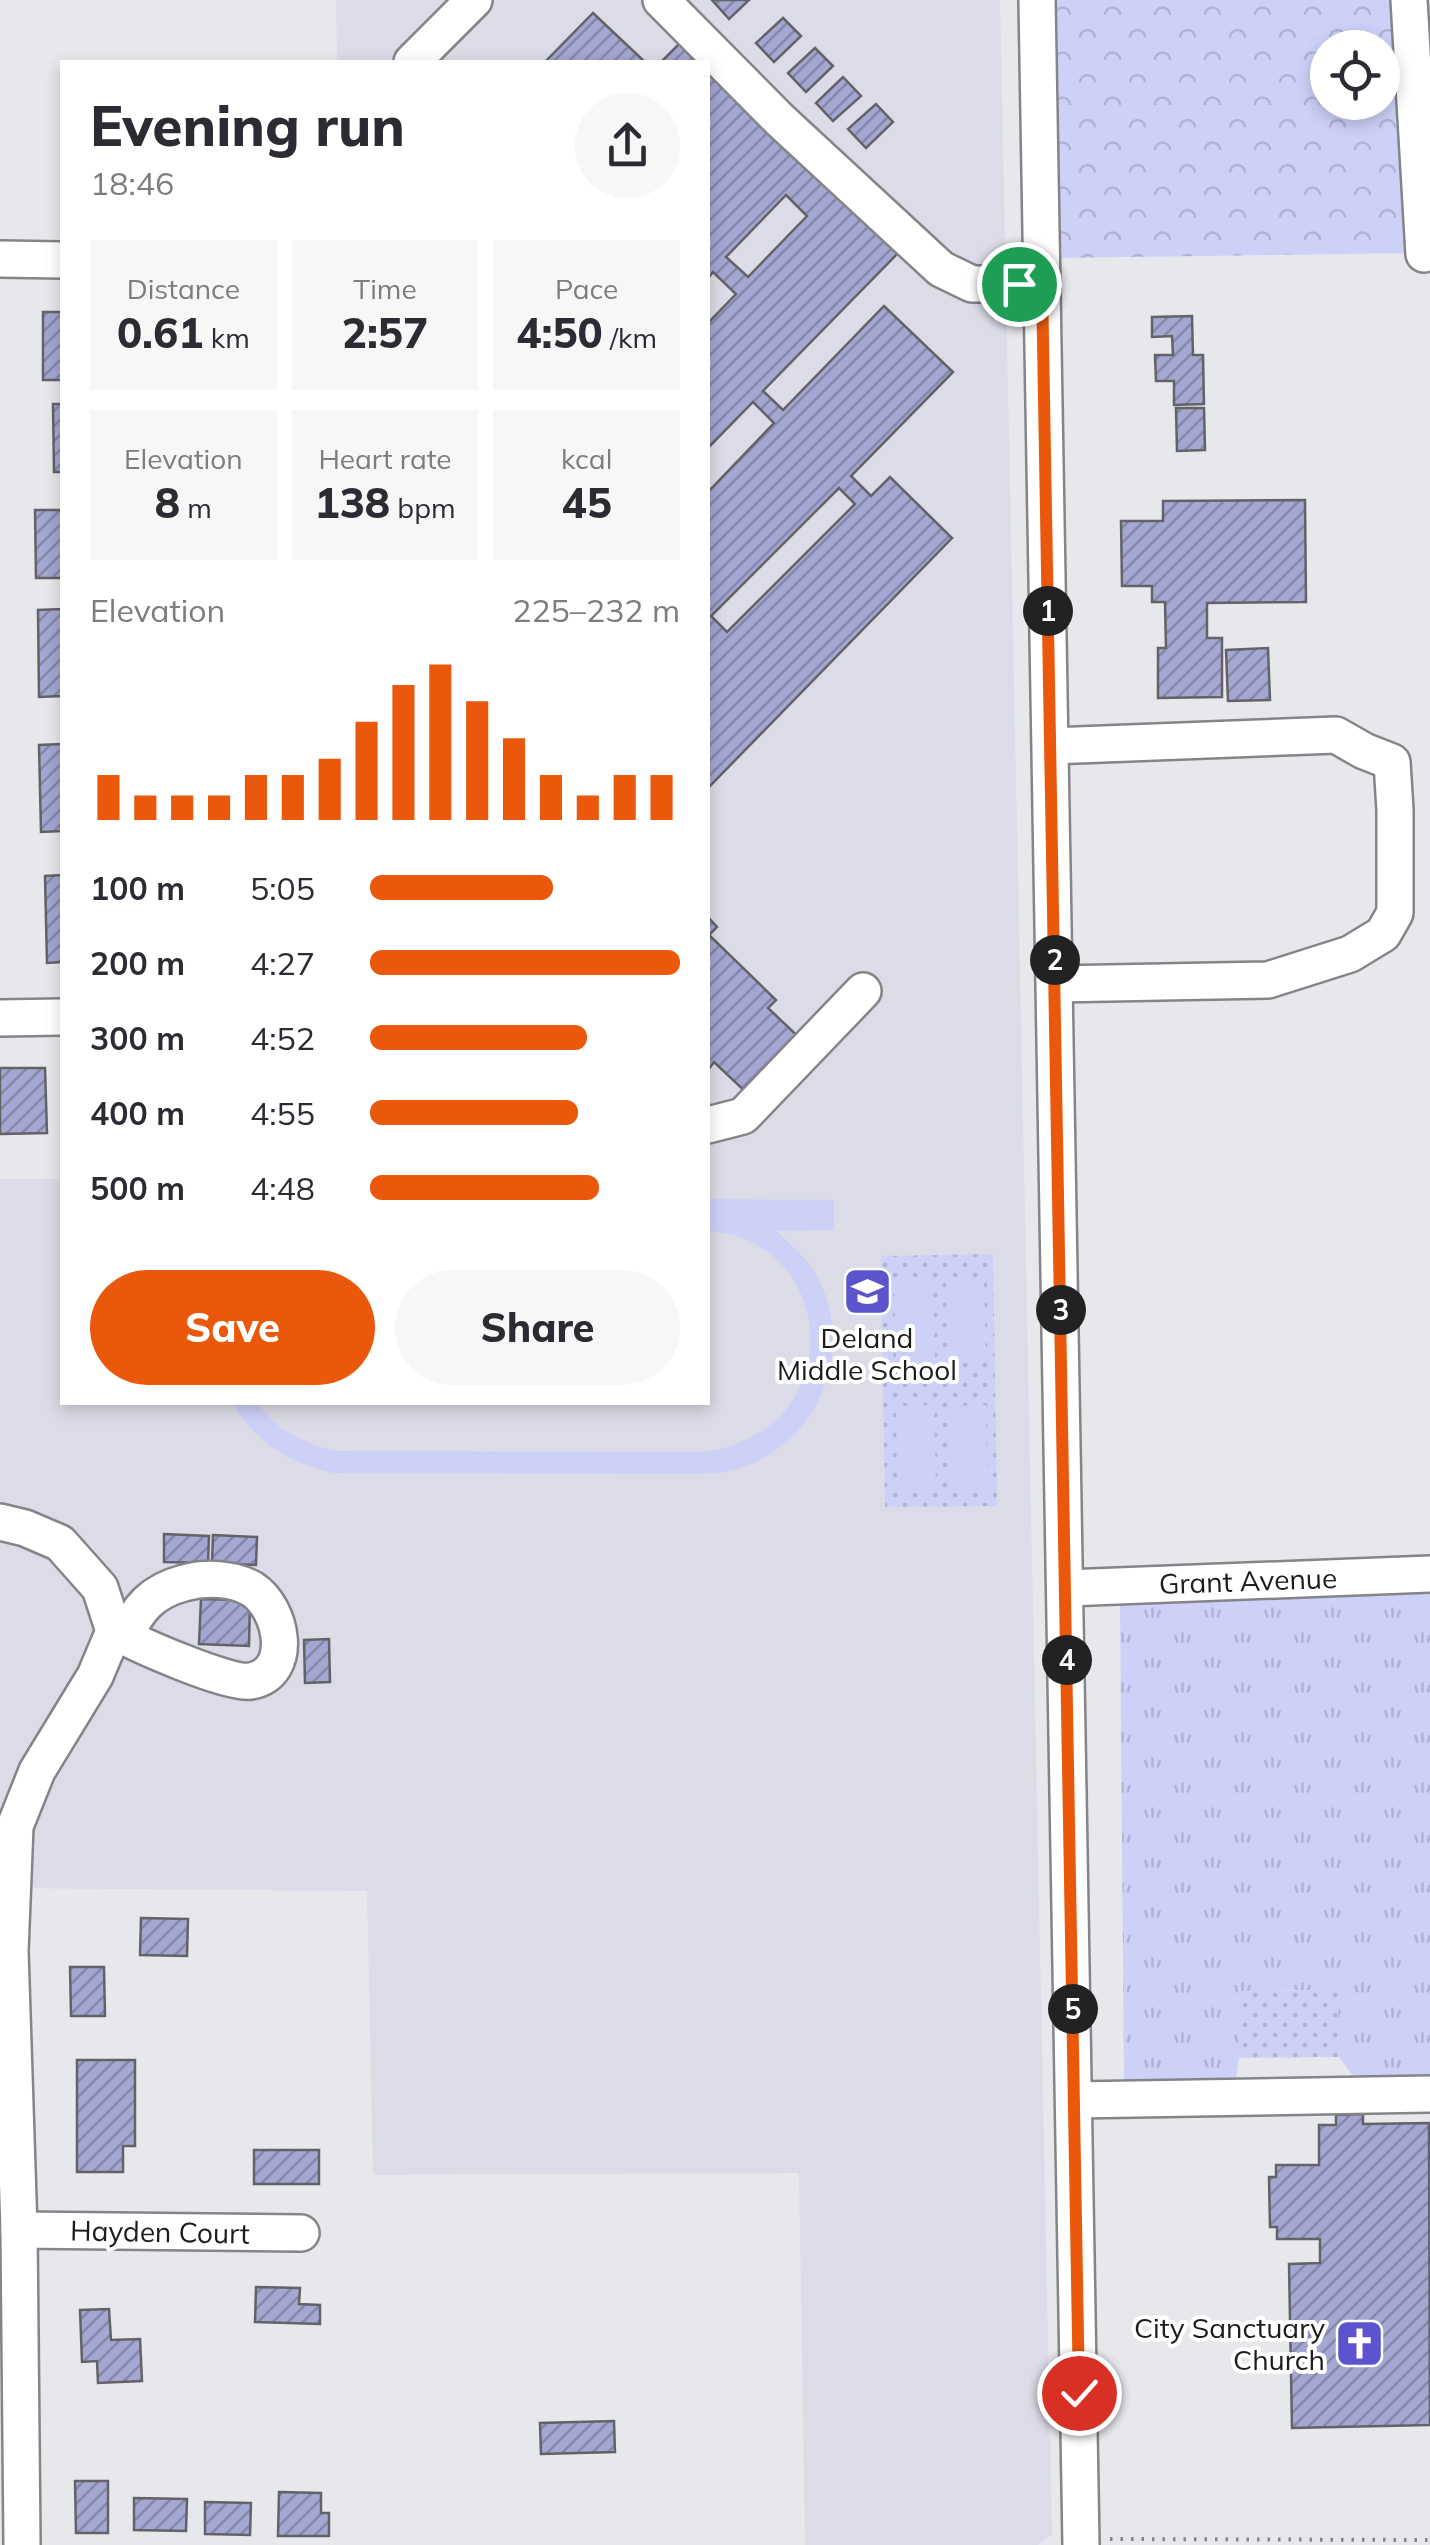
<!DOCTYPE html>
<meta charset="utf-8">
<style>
:root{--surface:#fff;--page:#f7f7f7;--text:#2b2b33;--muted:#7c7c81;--accent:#ea580c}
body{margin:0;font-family:Mulish,sans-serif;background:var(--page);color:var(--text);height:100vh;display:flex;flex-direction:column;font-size:38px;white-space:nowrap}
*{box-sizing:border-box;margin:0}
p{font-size:32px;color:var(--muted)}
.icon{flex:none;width:55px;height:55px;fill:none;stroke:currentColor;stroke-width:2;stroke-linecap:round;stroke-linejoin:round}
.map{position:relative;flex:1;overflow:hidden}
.panel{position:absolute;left:60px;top:60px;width:650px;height:1345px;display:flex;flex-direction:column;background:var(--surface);border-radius:0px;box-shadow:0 5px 15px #0003}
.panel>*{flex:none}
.tools{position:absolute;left:1310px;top:30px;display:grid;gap:20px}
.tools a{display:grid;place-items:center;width:90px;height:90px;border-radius:50%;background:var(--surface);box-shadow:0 5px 15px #0003;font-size:50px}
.pin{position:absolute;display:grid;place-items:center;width:85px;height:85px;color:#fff;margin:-42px;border:5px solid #fff;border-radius:50%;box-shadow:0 2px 10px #0007}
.km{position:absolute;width:50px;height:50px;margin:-25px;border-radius:50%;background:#222;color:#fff;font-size:28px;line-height:50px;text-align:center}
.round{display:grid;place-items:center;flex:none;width:105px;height:105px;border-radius:52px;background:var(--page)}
.head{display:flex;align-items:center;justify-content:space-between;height:170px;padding:0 30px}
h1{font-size:55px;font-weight:800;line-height:75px}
.figures{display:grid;grid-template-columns:repeat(3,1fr);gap:15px;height:170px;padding:10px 30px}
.figures div{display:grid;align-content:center;border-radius:0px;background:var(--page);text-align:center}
.figures b{font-size:42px;font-weight:800}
.figures small{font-size:28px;font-weight:400}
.figures p{font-size:28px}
.chart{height:280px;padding:20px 30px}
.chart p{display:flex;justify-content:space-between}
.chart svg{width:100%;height:180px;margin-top:10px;stroke:var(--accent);stroke-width:6}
.primary-button{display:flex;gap:20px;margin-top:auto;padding:20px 30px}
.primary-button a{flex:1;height:115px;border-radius:60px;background:var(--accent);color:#fff;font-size:40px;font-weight:800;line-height:115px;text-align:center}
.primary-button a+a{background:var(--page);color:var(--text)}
ul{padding:0 30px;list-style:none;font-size:32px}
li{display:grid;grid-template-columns:160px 120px 1fr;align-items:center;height:75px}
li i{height:25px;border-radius:12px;background:var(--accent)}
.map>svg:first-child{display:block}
</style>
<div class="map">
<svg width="1430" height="2545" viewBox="0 0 1430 2545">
<defs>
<pattern id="grass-tufts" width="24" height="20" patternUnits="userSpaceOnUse" patternTransform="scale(2.5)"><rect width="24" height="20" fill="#cdd1f8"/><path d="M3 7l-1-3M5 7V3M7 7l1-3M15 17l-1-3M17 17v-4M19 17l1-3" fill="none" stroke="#afb3d4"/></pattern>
<pattern id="forest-crowns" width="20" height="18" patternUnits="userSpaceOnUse" patternTransform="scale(2.5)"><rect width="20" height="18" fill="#cdd1f8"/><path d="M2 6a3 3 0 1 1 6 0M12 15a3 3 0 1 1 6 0" fill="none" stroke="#afb3d4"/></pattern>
<pattern id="park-dots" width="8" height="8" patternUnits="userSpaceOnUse" patternTransform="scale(2.5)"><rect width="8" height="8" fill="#cdd1f8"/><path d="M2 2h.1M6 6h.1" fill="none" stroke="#afb3d4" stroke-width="1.8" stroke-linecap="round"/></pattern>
<pattern id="building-hatch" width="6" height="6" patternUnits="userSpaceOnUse" patternTransform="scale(2.5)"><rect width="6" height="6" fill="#a3a7d1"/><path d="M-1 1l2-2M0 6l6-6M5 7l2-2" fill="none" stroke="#8487a9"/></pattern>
</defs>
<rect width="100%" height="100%" fill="#e7e8ec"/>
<polygon fill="#dbdce7" points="336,0 1000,0 1052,2535 1038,2545 805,2545 799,2173 373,2175 367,1891 0,1888 0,1179 62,1179 62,1402 708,1402 708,62 337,62"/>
<polygon fill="url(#grass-tufts)" points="1430,1592 1430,2074 1354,2077 1339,2057 1337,1990 1239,1991 1239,2058 1236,2079 1124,2080 1120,1603"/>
<path fill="url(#forest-crowns)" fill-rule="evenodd" d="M1055,0h342l15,253 -353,5zM1328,48h54v54h-54z"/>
<g fill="url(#park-dots)">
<polygon points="993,1254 997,1506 885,1507 881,1256"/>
<polygon points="1338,1990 1339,2057 1239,2058 1238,1991"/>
</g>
<g fill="#cdd1f8">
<path d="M708,1199l126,1v30l-58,1c15,14 30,26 41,45 35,66 10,150 -58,184 -18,10 -38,13 -59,14l-367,-1c-45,-10 -77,-31 -101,-70h25c20,27 46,41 79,48l366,1c150,-18 137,-213 6,-221z"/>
<polygon points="933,1280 935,1363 896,1364 894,1281"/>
<polygon points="984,1280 986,1362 947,1363 946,1281"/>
<polygon points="934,1405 936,1488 897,1489 896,1406"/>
<polygon points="986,1405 987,1488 949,1489 947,1406"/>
</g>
<g fill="url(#building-hatch)" stroke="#636367" stroke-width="2.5" fill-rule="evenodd">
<polygon points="712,0 749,0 729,19"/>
<polygon points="593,13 645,62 545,62"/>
<polygon points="783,18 801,36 774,62 756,43"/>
<polygon points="683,40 707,62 661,62"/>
<polygon points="815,48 833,66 806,92 788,73"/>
<path d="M708,63l193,187 -138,141 20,19 101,-104 69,66 -102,104 20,20 19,-19 62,61 -244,250v-296l66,-69 -21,-21 -45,46v-125l28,-29 -23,-22 -5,6zM786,195l21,21 -59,61 -22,-20zM839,488l16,16 -128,128 -16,-16z"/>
<polygon points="843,77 861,96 833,121 816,103"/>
<polygon points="876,104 893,122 866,148 848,129"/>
<rect x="43" y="312" width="19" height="68"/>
<polygon points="1192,316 1193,355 1203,355 1204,404 1174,405 1174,381 1156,381 1155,355 1173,355 1172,336 1152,337 1152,317"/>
<polygon points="53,404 62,404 62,472 54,472"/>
<polygon points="1176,408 1204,408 1205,450 1177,451"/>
<polygon points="1305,500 1306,602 1207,603 1207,638 1222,638 1222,697 1158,698 1158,648 1166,648 1165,602 1152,602 1152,586 1122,586 1121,521 1163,521 1163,501"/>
<polygon points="35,510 62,510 62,578 36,578"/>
<polygon points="62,609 62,696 39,697 38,610"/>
<polygon points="1268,648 1270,700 1228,701 1226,650"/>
<polygon points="62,744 62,831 41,832 39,745"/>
<polygon points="62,875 62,962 47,963 45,876"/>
<polygon points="708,917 717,927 709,935 776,1000 768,1008 805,1043 752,1098 714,1062 708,1070"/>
<polygon points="0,1068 45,1068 47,1133 0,1134"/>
<polygon points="164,1534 209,1536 208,1563 164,1562"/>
<polygon points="213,1535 257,1537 256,1565 212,1563"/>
<polygon points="201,1599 250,1600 249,1646 199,1644"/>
<polygon points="329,1639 330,1682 305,1683 304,1640"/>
<polygon points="141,1918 188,1919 187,1956 140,1955"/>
<polygon points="70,1967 104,1967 105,2016 71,2016"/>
<polygon points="77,2060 135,2060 135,2146 123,2146 123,2172 77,2172"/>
<polygon points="1363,2114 1363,2124 1429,2123 1430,2425 1292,2428 1289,2264 1320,2263 1320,2239 1277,2239 1277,2227 1270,2227 1269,2177 1276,2177 1276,2165 1319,2165 1319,2125 1336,2125 1336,2115"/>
<rect x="254" y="2150" width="65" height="34"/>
<polygon points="256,2287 300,2288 299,2304 320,2305 320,2324 255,2322"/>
<polygon points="109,2309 111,2340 140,2339 142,2381 98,2383 97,2361 82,2362 80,2310"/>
<polygon points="614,2421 615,2452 541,2454 540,2423"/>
<polygon points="75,2481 108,2481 108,2533 76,2533"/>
<polygon points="279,2492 321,2493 321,2513 329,2513 329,2536 278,2536"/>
<polygon points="134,2498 187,2499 186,2531 134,2530"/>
<polygon points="205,2502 251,2503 250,2535 205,2534"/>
</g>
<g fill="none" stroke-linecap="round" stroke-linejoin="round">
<defs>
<g id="minor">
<polyline points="661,0 780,120 941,269 972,284 1042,284"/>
<polyline points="1037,0 1081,2545"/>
<polyline points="1409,0 1424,254"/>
<polyline points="412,62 474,0"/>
<polyline points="0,259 62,260"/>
<polyline points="1051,746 1336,735 1364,751 1392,762 1395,810 1395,913 1383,934 1350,954 1268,980 1055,984"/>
<polyline points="0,1018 62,1017"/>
<polyline points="708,1125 743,1116 863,991"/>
<polyline points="0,1522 25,1528 60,1543 100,1588 114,1631 95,1676 37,1771 15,1826 10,1951 19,2230 22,2545"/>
<polyline points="1066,1588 1430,1574"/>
<path d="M114,1631c22,13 115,54 137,50 44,-8 31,-73 1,-92 -19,-11 -47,-12 -68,-6 -31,8 -47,25 -59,55"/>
<polyline points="1075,2100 1430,2094"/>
<polyline points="19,2230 301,2233"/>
</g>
</defs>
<use href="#minor" stroke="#858589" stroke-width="40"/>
<polyline stroke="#858588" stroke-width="4" stroke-dasharray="2.5 8" stroke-linecap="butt" points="1110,2539 1430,2540"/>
<use href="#minor" stroke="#fff" stroke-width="35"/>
</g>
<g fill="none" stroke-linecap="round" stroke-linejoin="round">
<defs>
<polyline id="route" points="1019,284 1042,284 1079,2393"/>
</defs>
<use href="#route" stroke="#fff" stroke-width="20"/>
<use href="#route" stroke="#ea580c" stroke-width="12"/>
</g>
<defs>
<symbol id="school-square" viewBox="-11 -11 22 22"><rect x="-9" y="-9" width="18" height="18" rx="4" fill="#5b54cc" stroke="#fff"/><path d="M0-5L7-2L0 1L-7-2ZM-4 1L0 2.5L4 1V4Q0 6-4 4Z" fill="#fff"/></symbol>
<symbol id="church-square" viewBox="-11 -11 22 22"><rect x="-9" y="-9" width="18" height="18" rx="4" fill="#5b54cc" stroke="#fff"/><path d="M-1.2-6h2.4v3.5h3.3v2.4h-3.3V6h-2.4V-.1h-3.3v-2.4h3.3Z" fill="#fff"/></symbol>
</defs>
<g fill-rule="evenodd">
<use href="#school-square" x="840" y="1264" width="55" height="55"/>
<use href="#church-square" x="1332" y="2316" width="55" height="55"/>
</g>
<g text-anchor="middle" stroke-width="8" stroke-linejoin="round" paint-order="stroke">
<g font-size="28" fill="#1c1c1d" stroke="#fff">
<text x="867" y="1348">Deland<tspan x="867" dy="32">Middle School</tspan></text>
<text x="1325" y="2338" text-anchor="end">City Sanctuary<tspan x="1325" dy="32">Church</tspan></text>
</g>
<g font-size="28" fill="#1c1c1d" stroke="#fff">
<text transform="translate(1248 1581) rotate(-2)" y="10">Grant Avenue</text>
<text transform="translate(160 2232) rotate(1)" y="10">Hayden Court</text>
</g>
</g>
</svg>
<div class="tools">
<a><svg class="icon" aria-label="locate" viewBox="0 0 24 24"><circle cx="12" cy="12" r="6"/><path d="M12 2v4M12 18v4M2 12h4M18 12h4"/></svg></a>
</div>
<div class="pin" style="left:1019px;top:284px;background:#1e9e55"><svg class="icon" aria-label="arrive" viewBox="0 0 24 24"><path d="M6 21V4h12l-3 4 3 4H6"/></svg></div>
<div class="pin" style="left:1079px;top:2393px;background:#d93025"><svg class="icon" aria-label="check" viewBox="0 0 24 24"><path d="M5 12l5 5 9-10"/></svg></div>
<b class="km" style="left:1048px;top:611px">1</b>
<b class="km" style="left:1055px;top:960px">2</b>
<b class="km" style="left:1061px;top:1310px">3</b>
<b class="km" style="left:1067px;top:1660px">4</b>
<b class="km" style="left:1073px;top:2009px">5</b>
<section class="panel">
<div class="head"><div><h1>Evening run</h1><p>18:46</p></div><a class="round"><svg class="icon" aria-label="share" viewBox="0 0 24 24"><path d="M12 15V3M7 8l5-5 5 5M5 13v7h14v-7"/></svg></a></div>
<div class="figures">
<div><p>Distance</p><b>0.61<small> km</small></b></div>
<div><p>Time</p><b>2:57</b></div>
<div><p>Pace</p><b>4:50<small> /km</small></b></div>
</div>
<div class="figures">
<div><p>Elevation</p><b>8<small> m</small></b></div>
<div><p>Heart rate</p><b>138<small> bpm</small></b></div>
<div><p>kcal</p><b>45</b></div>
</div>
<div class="chart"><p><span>Elevation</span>225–232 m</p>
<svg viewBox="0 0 160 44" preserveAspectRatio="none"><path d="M5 44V33M15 44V38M25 44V38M35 44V38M45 44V33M55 44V33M65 44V29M75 44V20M85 44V11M95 44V6M105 44V15M115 44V24M125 44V33M135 44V38M145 44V33M155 44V33"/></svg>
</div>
<ul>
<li><b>100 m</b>5:05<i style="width:59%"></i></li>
<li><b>200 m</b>4:27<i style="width:100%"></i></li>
<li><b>300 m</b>4:52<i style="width:70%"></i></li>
<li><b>400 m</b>4:55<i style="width:67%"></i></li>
<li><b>500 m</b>4:48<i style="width:74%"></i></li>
</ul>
<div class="primary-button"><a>Save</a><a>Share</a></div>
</section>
</div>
